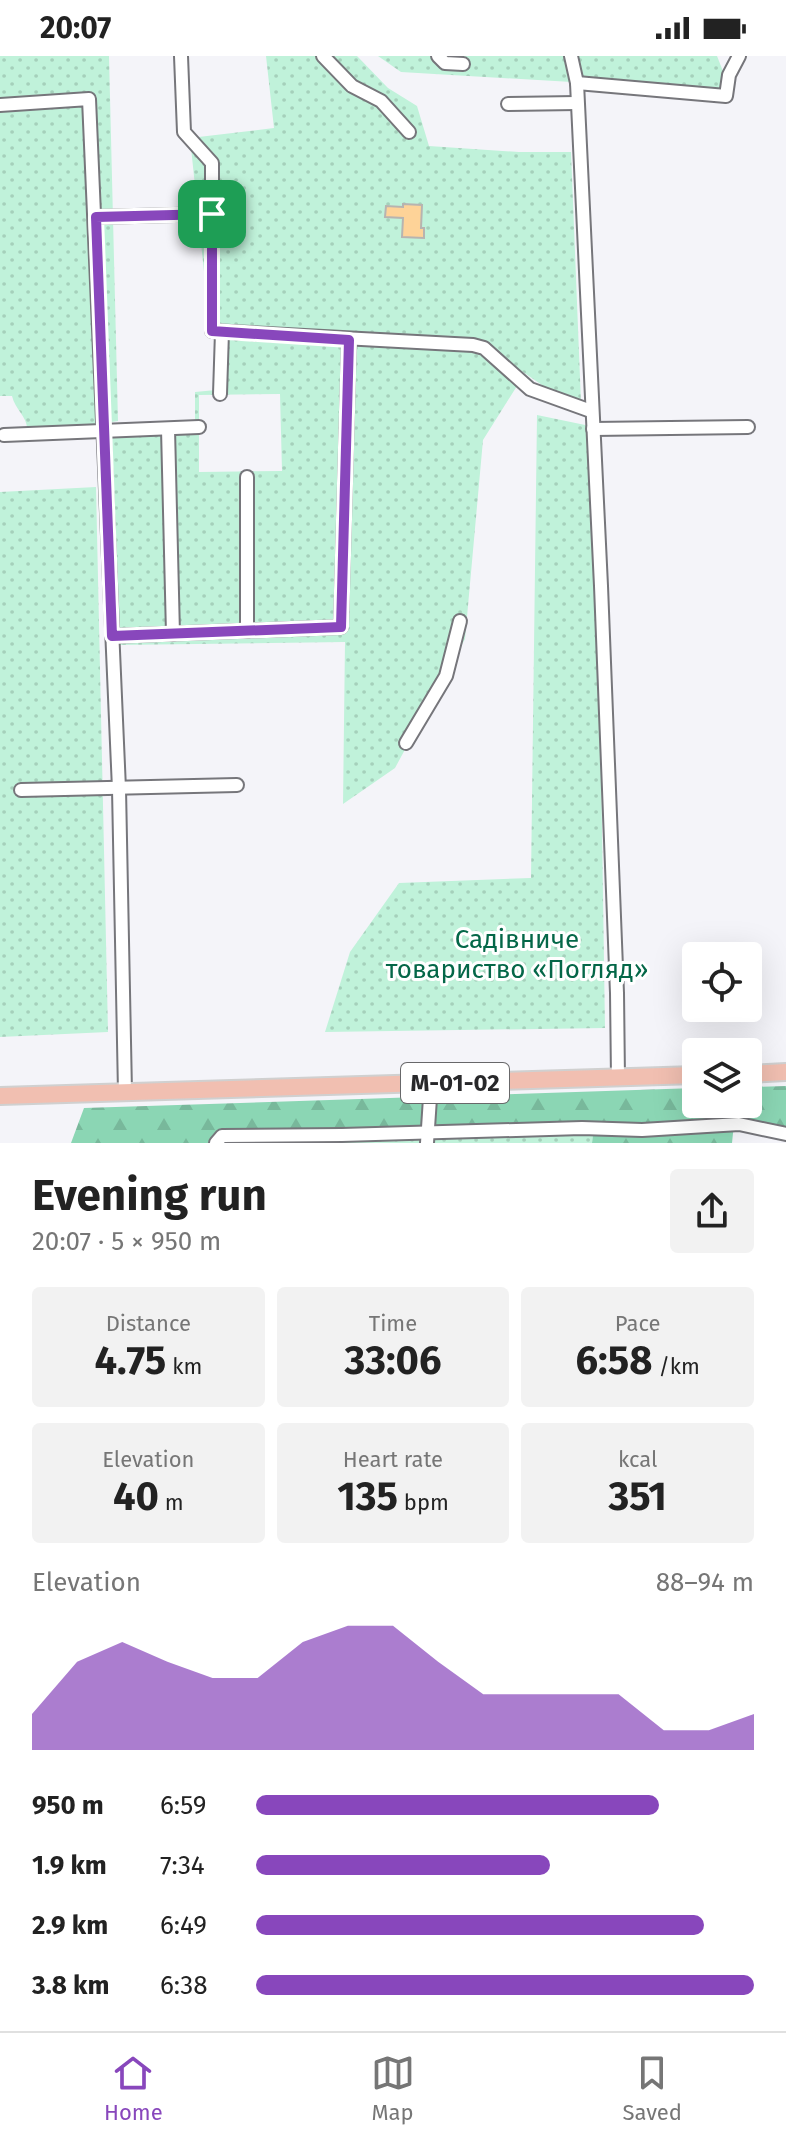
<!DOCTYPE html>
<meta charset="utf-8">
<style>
:root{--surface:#fff;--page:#f2f2f2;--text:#222;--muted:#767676;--line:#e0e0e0;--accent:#8847bc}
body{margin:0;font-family:"Fira Sans",sans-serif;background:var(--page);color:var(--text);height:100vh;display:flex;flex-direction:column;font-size:30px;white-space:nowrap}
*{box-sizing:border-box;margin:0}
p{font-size:26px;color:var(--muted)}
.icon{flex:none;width:44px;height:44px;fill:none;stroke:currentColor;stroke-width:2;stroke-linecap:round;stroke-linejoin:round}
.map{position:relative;height:1087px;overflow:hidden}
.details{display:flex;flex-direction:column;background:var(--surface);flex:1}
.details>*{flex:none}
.controls{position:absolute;left:682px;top:886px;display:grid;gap:16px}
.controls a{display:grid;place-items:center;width:80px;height:80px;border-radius:8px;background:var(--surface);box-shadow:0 8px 32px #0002;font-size:40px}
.pin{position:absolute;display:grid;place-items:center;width:68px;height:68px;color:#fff;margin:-34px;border-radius:16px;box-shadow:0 4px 12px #0006}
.round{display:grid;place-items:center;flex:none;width:84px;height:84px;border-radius:8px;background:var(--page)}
.headline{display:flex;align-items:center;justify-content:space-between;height:136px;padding:0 32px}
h1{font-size:44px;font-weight:700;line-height:60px}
.figures{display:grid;grid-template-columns:repeat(3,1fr);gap:12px;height:136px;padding:8px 32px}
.figures div{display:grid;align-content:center;border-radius:8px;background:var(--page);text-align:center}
.figures b{font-size:40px;font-weight:700}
.figures small{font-size:22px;font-weight:400}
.figures p{font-size:22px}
.chart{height:224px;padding:16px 32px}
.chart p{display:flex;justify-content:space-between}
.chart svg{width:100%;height:144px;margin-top:8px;fill:var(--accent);opacity:.7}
ul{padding:0 32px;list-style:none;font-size:26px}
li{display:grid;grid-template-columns:128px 96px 1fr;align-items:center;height:60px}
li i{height:20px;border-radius:10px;background:var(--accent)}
.status{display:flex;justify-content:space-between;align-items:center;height:56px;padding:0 40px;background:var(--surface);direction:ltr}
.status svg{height:22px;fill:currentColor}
.menu{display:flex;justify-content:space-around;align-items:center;height:112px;border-top:2px solid var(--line);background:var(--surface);font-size:22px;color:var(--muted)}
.menu a{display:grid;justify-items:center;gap:4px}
.menu .selected{color:var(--accent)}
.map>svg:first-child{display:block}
</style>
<div class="status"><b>20:07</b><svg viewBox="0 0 49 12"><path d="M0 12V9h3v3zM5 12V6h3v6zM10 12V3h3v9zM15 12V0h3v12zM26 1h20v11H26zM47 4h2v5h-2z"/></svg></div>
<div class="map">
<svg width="786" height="1087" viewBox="0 0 786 1087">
<defs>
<pattern id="grass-dots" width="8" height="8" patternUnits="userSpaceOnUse" patternTransform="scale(2)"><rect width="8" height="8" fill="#c0f2da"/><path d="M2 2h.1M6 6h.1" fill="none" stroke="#a5d0bb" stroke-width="1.8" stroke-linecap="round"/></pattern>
<pattern id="forest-firs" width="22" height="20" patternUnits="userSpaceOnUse" patternTransform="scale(2)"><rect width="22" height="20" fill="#8bd6b4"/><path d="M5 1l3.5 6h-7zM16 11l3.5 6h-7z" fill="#78b89b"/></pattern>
</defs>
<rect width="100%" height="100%" fill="#f4f4f9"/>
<g fill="url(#grass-dots)" fill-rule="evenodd">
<path d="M0,0h109l9,365 -31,5 -60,2c0,-11 -12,-19 -15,-32h-12z"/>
<polygon points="266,0 357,0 388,32 417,50 429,90 519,96 571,96 581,347 558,340 485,290 210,273 190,82 274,72"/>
<polygon points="378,0 717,0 726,23 725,35 401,16"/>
<path d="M222,279l259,17 36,34 -34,54 -18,199 -70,129 -52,36 2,-162 -228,3 -8,-207 86,-4v-42l21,-2zM280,338l2,77 -83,1v-77z"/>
<polygon points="537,359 590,370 598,507 605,972 325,976 350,896 399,827 531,822"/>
<polygon points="96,431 108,976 0,981 0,436"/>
<polygon points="593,1079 592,1087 214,1087 222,1080"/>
</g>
<g fill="url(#forest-firs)">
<polygon points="786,1030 786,1074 747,1064 749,1031"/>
<polygon points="696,1032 696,1048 736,1048 732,1087 592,1087 593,1079 222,1080 214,1087 71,1087 84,1052"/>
</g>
<polygon fill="#fed398" stroke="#b7b4b0" stroke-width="2" points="403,148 422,149 421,172 424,172 424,182 402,181 403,162 385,161 386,150 403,151"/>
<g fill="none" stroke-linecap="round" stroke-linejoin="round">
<defs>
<g id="minor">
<polyline points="181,0 184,76 212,107 212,275 473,289 484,292 530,333 591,355"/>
<polyline points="323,0 352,30 381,45 409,76"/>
<polyline points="438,0 445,7 463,8"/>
<polyline points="571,0 577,27 601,530 617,937 618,1022"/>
<polyline points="577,27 726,40 729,19 739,0"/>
<polyline points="508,48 577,47"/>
<polyline points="0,49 89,43 119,733 125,1036"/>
<polyline points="96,161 212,158"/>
<polyline points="220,338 222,276"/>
<polyline points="168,373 173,578"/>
<polyline points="593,373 748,371"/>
<polyline points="4,379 199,371"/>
<polyline points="247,421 247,575"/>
<polyline points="112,580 341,571 349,284"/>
<polyline points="406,687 446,620 460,565"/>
<polyline points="21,734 237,729"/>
<polyline points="216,1087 222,1080 342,1079 582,1072 642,1074 739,1068 786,1078"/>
<polyline points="427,1087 431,1027"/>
</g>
<g id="major">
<polyline points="748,1018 786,1016"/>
<polyline points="0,1040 696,1019"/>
</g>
</defs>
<use href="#minor" stroke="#76767b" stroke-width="16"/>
<use href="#major" stroke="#d0d0d0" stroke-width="20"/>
<use href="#minor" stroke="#fff" stroke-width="12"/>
<use href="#major" stroke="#f1bfb1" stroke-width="16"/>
</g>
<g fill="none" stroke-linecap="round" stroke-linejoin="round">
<defs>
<polygon id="route" points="212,158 212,275 349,284 341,571 112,580 96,161"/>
</defs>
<use href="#route" stroke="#fff" stroke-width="16"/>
<use href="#route" stroke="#8847bc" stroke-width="10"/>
</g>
<g text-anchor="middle" stroke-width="6" stroke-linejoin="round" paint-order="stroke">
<rect fill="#fff" stroke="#68686a" stroke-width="2" x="401" y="1007" width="108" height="40" rx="6"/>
<g font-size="24" font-weight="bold" fill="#28282a">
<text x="455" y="1035">М-01-02</text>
</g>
<g font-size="26" fill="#046748" stroke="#fff">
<text x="517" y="892">Садівниче<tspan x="517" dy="30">товариство «Погляд»</tspan></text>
</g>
</g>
</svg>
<div class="controls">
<a><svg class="icon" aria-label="locate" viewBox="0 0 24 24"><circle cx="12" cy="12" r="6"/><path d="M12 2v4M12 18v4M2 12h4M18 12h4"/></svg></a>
<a><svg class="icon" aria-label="layers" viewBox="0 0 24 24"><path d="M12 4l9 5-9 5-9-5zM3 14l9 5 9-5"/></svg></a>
</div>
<div class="pin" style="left:212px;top:158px;background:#1e9e55"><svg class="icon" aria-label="arrive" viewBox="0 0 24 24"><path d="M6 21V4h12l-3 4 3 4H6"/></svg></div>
</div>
<section class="details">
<div class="headline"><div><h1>Evening run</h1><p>20:07 · 5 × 950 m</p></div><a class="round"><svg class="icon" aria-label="share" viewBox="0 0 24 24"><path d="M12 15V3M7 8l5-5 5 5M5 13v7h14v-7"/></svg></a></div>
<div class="figures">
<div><p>Distance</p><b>4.75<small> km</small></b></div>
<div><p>Time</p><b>33:06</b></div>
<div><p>Pace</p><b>6:58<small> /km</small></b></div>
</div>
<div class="figures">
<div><p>Elevation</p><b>40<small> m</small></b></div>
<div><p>Heart rate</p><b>135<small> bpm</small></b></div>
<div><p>kcal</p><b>351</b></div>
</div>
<div class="chart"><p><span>Elevation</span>88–94 m</p>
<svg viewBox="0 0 160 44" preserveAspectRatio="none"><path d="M0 44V33L10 17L20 11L30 17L40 22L50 22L60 11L70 6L80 6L90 17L100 27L110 27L120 27L130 27L140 38L150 38L160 33V44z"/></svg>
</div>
<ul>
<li><b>950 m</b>6:59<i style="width:81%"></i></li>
<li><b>1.9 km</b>7:34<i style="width:59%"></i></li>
<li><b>2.9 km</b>6:49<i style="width:90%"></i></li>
<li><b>3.8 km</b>6:38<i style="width:100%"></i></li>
</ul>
</section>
<nav class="menu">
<a class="selected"><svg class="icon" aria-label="home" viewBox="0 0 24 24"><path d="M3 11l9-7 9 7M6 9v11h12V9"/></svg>Home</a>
<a><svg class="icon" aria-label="map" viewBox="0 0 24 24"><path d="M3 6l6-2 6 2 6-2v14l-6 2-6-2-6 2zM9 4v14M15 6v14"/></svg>Map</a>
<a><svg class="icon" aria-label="saved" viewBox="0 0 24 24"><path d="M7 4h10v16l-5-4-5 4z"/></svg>Saved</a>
</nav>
